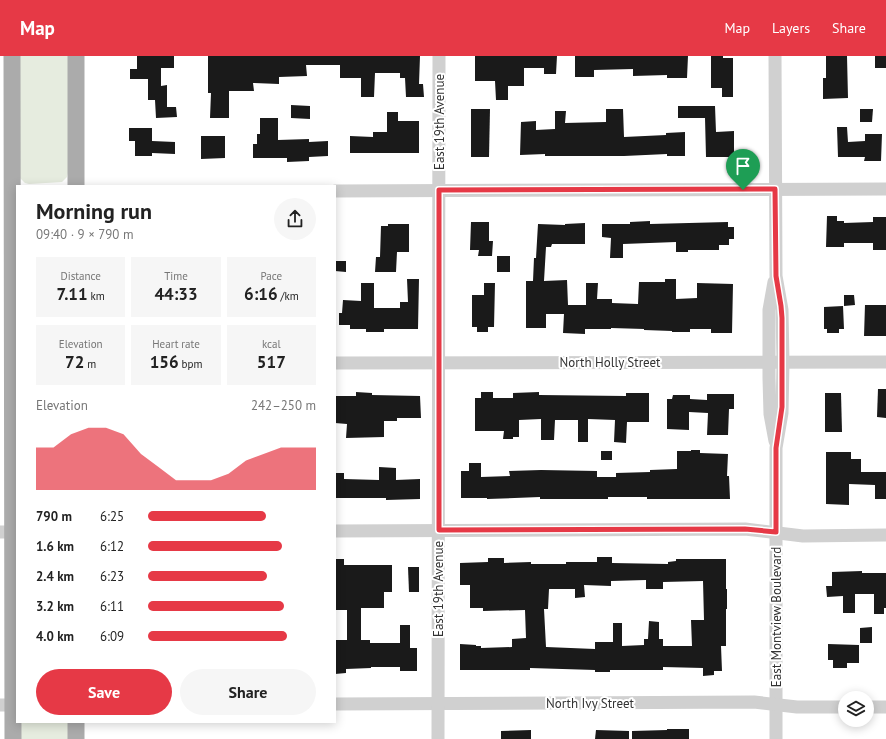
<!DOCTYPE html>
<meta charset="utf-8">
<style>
:root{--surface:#fff;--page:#f6f6f6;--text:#222;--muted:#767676;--accent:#e63946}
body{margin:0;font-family:"PT Sans",sans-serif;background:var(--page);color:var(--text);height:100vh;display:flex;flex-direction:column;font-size:15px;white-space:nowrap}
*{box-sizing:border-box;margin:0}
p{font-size:13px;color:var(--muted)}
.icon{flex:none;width:22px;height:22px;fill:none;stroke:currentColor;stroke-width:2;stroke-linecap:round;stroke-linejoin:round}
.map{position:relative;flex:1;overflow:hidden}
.details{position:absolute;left:16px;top:129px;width:320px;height:538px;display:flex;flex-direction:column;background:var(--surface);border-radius:0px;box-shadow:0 2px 10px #0003}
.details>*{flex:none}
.controls{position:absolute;left:838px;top:635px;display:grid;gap:8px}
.controls a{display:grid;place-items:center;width:36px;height:36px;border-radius:50%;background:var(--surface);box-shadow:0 2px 10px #0003;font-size:20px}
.pin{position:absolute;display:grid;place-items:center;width:34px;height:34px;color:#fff;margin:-41px -17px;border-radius:50% 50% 50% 0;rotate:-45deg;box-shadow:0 0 4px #0007}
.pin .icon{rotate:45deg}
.round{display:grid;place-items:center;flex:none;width:42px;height:42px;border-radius:21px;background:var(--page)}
.summary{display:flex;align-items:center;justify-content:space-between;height:68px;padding:0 20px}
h1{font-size:22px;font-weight:800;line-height:30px}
.figures{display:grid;grid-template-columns:repeat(3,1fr);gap:6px;height:68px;padding:4px 20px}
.figures div{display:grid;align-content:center;border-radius:0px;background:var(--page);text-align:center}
.figures b{font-size:17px;font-weight:800}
.figures small{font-size:11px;font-weight:400}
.figures p{font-size:11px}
.chart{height:112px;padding:8px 20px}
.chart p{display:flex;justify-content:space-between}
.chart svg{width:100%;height:72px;margin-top:4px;fill:var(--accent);opacity:.7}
.action{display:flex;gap:8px;margin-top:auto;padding:8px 20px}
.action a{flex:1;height:46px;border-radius:24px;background:var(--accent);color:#fff;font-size:16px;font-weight:800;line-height:46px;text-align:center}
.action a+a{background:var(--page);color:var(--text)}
ul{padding:0 20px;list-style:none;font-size:13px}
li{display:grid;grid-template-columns:64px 48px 1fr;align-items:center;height:30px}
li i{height:10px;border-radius:5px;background:var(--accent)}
header{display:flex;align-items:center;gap:24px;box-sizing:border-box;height:56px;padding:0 20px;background:var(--accent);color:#fff}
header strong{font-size:19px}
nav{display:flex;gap:22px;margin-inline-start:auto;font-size:14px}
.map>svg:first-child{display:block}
</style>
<header>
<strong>Map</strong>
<nav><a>Map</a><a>Layers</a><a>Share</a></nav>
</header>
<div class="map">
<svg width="886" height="683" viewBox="0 0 886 683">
<rect width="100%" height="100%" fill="#fff"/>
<g fill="#e6ecdf">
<polygon points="19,0 68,0 68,117 67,121 62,126 29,128 25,127 20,122"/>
<rect x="19" y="666" width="50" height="17"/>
</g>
<g fill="#1a1a1a" fill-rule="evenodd">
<polygon points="137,0 174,0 174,12 161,12 161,30 167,29 167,51 176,51 177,61 156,62 155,44 148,44 148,23 130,23 130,13 137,13"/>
<polygon points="208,0 420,0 419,28 423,28 424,41 406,41 405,22 400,22 400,17 375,17 374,41 361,41 361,22 340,22 340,9 306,9 307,20 279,21 279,28 253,27 254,35 229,35 229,62 210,62 211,37 208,37"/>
<polygon points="475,0 557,0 556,18 544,18 544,12 524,12 524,30 508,30 508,44 496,44 495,25 475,25"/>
<polygon points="575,0 688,0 687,22 667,22 667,19 633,20 633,13 594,14 594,21 575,21"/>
<polygon points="711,0 723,0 723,2 733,2 733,41 722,41 722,32 711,32"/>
<polygon points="826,0 847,0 848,42 823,43 823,22 826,22"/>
<rect x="875" y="0" width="11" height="12"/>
<polygon points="291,49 310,50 310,63 291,62"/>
<polygon points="678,50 715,50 716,76 734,75 734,101 706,101 705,62 678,62"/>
<polygon points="471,53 490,53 489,101 471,101"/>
<polygon points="606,53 623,53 624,81 666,79 666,77 685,76 685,100 667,100 667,98 624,100 545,100 545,98 520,99 521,66 536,65 536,74 555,73 555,55 566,55 565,67 606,66"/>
<polygon points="860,53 873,53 872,66 860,66"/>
<polygon points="387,56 398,56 398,65 419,65 419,97 350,97 350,80 373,81 373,76 387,76"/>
<polygon points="260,62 278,62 278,84 309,83 309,86 328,85 328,100 309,101 309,105 287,106 287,102 253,102 253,88 257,88 257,78 260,78"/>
<polygon points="837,71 847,71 848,86 865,85 865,78 882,78 881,105 864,105 865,101 838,101"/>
<polygon points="129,72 152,72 152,85 175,86 175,98 152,97 152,100 135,100 135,85 129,85"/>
<polygon points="201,80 225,80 225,102 201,103"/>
<polygon points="827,160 837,160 837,165 844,165 844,167 873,166 873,161 886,161 886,194 873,194 873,187 844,187 844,191 826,191"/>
<polygon points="650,165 650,168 728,166 728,171 734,171 734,183 729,183 729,189 719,189 719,194 688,194 688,196 676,196 676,186 623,188 623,202 610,202 611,182 602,181 602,168 630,168 630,166"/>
<polygon points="471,166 489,166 489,185 493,185 492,200 478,200 479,194 470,194"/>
<polygon points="585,167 585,188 552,188 551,191 546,191 544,225 567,224 568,249 586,249 586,227 598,227 597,243 612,243 612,247 638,248 639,226 665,226 665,223 676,223 676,243 697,242 697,227 733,228 732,277 711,277 711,273 690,273 690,276 672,276 672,275 644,274 644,273 611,272 611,273 585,273 585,278 563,277 564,258 546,258 546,272 526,272 526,225 533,225 534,202 536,202 538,168 565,169 565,168"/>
<polygon points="388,168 409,168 409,196 397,196 396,216 375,216 376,201 380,201 381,170 388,170"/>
<rect x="497" y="200" width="13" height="16"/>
<polygon points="335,205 346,205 346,216 335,215"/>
<polygon points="407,223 419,223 418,273 384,273 384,276 366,276 366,273 350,273 350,269 339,269 339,257 342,257 343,244 361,245 361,227 374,227 374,252 400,252 400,246 408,246"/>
<polygon points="484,227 495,227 494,271 488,271 488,276 477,276 477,271 472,271 472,239 484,239"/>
<polygon points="844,239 854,239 855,249 844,250"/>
<polygon points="865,249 886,249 886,280 864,280"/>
<polygon points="843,250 844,273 839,273 839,277 827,277 827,273 824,273 824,251"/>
<polygon points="878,333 886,333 886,362 877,361"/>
<polygon points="356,336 372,337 372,339 420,340 421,362 397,362 397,365 384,365 384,381 346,382 347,368 335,367 335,340 356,340"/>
<polygon points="481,336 493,336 493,342 513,342 513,337 539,336 539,339 626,340 626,337 649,337 649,366 627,366 626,387 614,386 615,364 588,363 588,386 578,386 578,364 555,364 554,384 541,384 541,363 519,364 519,381 513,381 513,383 503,383 504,375 475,375 475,342 481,342"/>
<polygon points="825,337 841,337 842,376 825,376"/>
<polygon points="707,338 734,338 734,353 729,353 728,379 707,379 708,357 689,356 689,374 667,373 667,343 672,343 673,339 690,339 690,343 707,344"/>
<polygon points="691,394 700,394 700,397 728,398 727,420 729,420 730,443 647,443 647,441 608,441 608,443 540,443 540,441 487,443 487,442 461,442 461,415 469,415 469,407 481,407 481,421 510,420 509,415 541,414 597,415 597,421 616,421 616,417 650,416 650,414 677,413 677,395 691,395"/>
<rect x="601" y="395" width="11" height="9"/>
<polygon points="826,396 851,396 851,403 861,403 861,416 886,416 886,443 875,443 875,429 849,428 849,449 826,448"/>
<polygon points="379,411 396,412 396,424 420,423 420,443 386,444 386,442 335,442 335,417 344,417 344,423 379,424"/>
<path d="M597,501h15v6l56,1v-2l8,-1v-2h50v30h1v20h-1v37h-5l1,25h-8v4l-11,1v-8l-40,-1v3h-53v2h-15v-2l-65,-2v2h-70v-26l16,1v1h5v2l31,-1v-8l14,-1 -1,-28 -42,1v-3h-13v-23h-10v-22l28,-1v-4h16v5l27,-1v2h35v-2h31zM646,524v9h17v-7l40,-1 1,39h-13l1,26h-29v-7h-4v-17l-10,-1 -1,18h-4v6l-22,1v-23h-9v19h-18v7l-49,-2 -2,-38h4l1,-20h26v9l10,-1 -1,-12 27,1v-5z"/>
<polygon points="335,503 344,503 344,509 392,509 392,536 384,536 384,552 361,552 361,584 370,584 370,587 400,587 400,569 410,569 410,592 417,592 417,615 400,615 400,611 371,611 371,612 346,613 346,617 335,618 335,584 347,584 347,554 335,554"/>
<polygon points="408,511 419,511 419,536 409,536"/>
<polygon points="862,515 862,517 886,517 886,552 884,552 884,558 874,558 874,538 855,538 855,557 843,557 843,540 827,541 826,530 832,530 832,516"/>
<polygon points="872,571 872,587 860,587 860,572"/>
<polygon points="828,588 859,589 859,607 847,607 847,612 833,612 833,604 828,604"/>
<polygon points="667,673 689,673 689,683 632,683 632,675 667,674"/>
<polygon points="531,674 531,683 501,683 501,675"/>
<polygon points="596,674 629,675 629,683 595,683"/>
</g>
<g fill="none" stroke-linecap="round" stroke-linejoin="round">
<g stroke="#d0d0d0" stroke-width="13">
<polyline points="775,0 776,220 782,254 783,306 782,357 776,392 776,683"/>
<polyline points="335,135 886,133"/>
<polyline points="774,226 769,254 769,322 770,358 775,385"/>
<polyline points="335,307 886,306"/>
<polyline points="335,475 745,473 803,480 886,479"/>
<polyline points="0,476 17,476"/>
<polyline points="335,648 754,646 797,651 845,651"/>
<polyline points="0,649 13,649"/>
<polyline points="867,651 886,651"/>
<polyline points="438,683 439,0"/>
</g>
<g stroke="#ababab" stroke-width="17">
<polyline points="12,0 13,683"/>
<polyline points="76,0 76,130"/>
<polyline points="76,666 76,683"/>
</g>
</g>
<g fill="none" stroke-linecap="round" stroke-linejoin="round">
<defs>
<polygon id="route" points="775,133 776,220 781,250 782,262 782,351 776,392 776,476 745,473 439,474 439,134"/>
</defs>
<use href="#route" stroke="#fff" stroke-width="8"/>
<use href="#route" stroke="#e63946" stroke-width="5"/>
</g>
<g text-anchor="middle" stroke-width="4" stroke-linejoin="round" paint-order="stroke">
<g font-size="13" fill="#333" stroke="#fff">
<text transform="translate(439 66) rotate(-90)" y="5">East 19th Avenue</text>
<text x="610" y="311">North Holly Street</text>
<text transform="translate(438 533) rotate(-90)" y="5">East 19th Avenue</text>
<text transform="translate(776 561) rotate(-90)" y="5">East Montview Boulevard</text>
<text x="590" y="652">North Ivy Street</text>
</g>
</g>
</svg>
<div class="controls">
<a><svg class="icon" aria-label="layers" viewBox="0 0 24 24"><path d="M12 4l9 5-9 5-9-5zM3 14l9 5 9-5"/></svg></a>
</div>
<div class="pin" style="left:743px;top:134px;background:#1e9e55"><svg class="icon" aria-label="arrive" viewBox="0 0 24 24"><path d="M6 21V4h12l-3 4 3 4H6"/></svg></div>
<section class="details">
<div class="summary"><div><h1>Morning run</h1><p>09:40 · 9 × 790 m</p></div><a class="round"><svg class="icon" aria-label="share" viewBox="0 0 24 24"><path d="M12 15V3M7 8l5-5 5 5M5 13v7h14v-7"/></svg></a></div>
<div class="figures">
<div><p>Distance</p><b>7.11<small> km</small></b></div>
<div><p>Time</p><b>44:33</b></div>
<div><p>Pace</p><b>6:16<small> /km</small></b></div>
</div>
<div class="figures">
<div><p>Elevation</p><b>72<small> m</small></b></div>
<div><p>Heart rate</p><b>156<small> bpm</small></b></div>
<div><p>kcal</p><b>517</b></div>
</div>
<div class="chart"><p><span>Elevation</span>242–250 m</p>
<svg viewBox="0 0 160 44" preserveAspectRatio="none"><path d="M0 44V18L10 18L20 10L30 6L40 6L50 10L60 22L70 30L80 38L90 38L100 38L110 34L120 26L130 22L140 18L150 18L160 18V44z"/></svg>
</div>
<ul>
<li><b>790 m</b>6:25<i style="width:70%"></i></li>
<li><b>1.6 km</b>6:12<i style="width:80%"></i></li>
<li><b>2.4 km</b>6:23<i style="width:71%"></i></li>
<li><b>3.2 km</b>6:11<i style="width:81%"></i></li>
<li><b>4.0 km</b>6:09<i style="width:83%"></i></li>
</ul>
<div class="action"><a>Save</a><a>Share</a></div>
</section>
</div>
